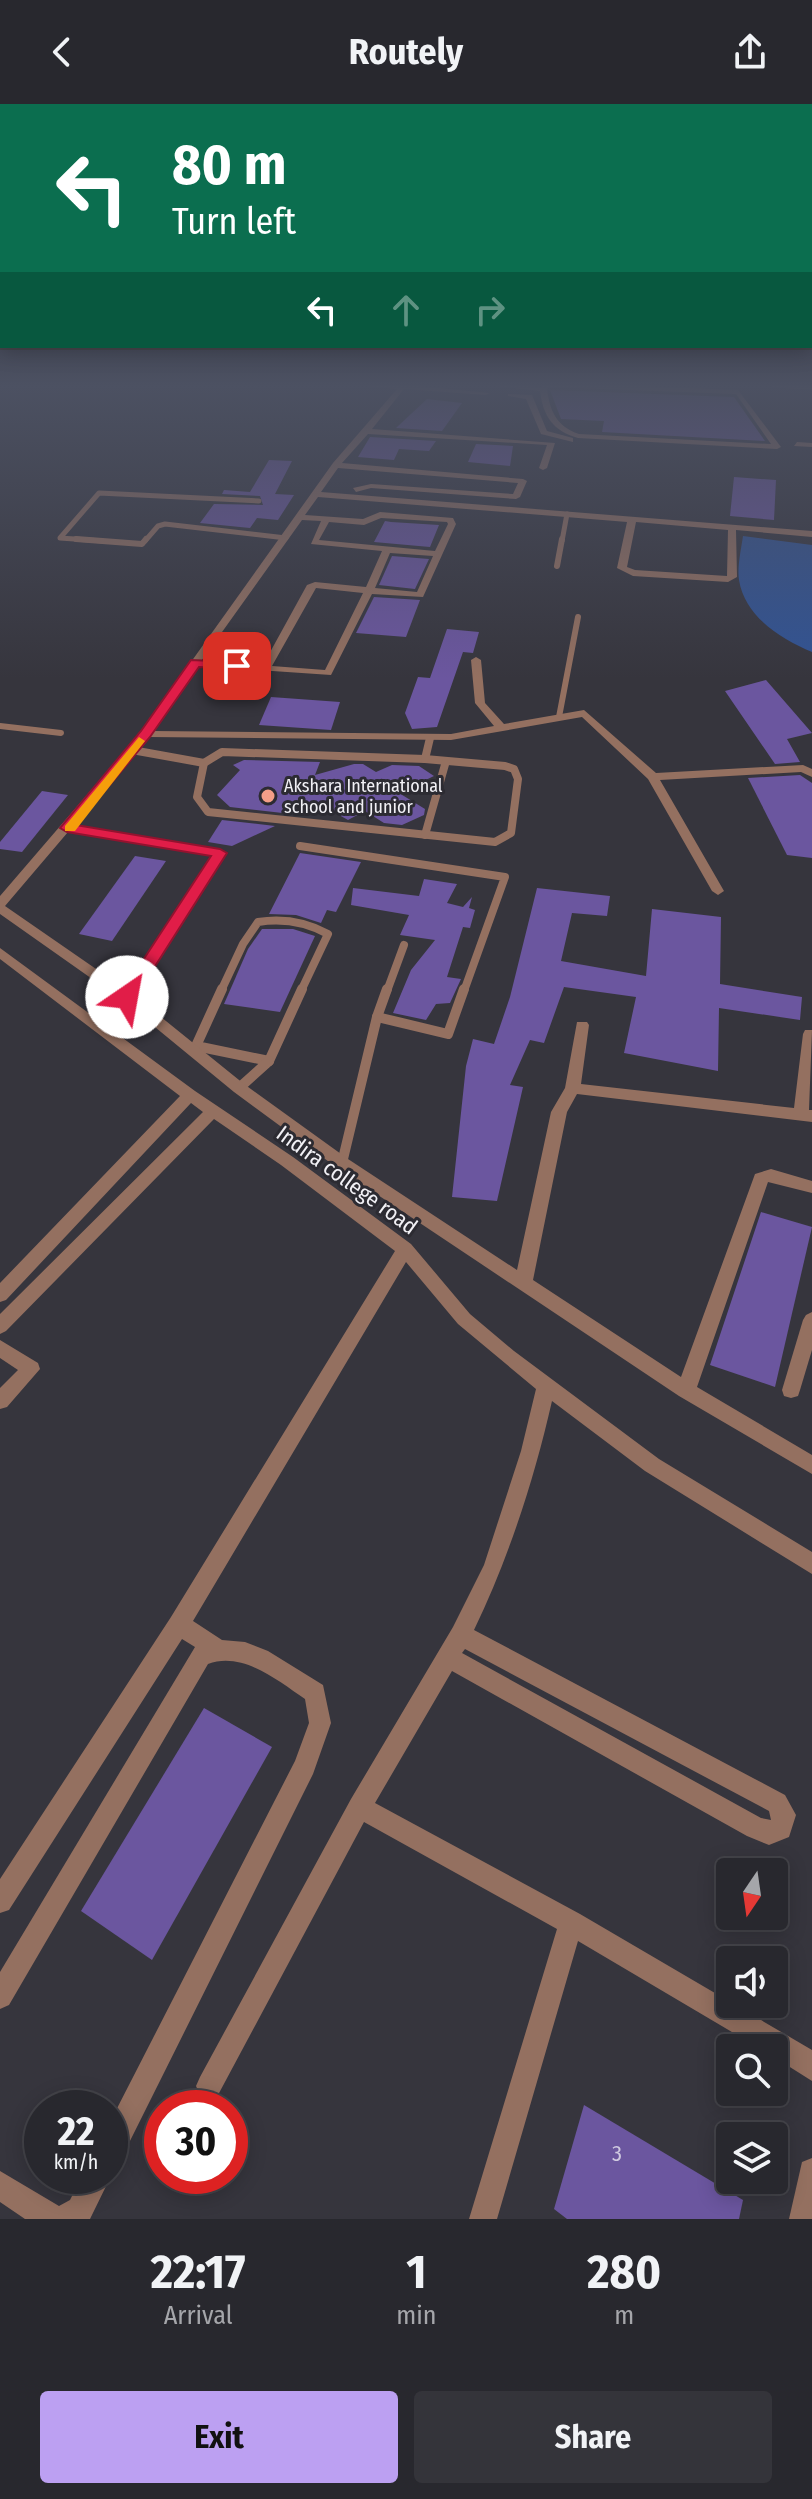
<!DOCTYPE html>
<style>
:root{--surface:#28282e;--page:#34343a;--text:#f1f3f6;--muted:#a5a6aa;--line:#44444a;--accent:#bca0f2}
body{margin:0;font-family:"Fira Sans Condensed",sans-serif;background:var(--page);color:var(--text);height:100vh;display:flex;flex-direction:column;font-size:30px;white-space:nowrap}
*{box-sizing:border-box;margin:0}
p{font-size:26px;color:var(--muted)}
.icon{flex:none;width:44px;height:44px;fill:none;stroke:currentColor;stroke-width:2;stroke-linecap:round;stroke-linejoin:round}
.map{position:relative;height:2115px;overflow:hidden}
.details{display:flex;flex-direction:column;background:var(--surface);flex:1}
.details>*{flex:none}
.hud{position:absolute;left:0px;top:0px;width:812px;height:244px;box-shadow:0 4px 20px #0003,0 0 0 2px var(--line);background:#0b6e4f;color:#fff;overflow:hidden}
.needle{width:52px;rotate:193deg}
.buttons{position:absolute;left:716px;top:1754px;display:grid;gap:16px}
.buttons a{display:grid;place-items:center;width:72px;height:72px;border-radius:8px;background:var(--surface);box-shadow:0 4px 20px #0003,0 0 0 2px var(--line);font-size:40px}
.speed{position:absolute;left:24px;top:1986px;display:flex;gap:16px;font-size:40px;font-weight:700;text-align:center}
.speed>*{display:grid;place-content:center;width:104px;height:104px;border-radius:50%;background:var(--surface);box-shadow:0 4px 20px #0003,0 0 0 2px var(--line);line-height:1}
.speed small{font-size:20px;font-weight:400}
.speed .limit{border:12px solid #d22;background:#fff;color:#111}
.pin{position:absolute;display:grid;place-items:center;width:68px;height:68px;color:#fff;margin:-34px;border-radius:16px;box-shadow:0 4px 12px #0006}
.me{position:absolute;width:88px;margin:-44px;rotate:33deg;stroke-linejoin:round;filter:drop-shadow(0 0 6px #0008)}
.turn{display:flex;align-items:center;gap:28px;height:168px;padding:0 40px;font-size:36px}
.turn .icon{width:104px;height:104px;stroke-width:2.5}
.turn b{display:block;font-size:56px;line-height:68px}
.lanes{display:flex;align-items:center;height:76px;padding:0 40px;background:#0003;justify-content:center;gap:40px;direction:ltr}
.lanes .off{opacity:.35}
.eta{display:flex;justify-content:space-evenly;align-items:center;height:136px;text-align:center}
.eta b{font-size:48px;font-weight:700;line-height:56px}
.action{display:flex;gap:16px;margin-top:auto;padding:16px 40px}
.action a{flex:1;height:92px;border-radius:8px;background:var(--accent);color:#111;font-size:32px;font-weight:700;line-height:92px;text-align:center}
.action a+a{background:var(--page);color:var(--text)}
header{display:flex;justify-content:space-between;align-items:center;height:104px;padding:0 40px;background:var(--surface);font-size:36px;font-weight:700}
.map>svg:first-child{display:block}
</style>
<header><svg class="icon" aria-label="back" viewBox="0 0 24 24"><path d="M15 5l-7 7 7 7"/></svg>Routely<svg class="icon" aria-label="share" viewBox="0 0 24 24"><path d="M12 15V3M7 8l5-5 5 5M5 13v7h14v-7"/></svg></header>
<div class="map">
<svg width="812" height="2115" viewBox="0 0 812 2115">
<rect width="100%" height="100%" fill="#36353d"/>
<path fill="#315394" d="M743 432 812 441V548C781 535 745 513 739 476 737 463 741 446 743 432Z"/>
<g fill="#6b569f">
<polygon points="550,286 734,293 765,337 602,328 604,317 561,315"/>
<polygon points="427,295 462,299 442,327 396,324"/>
<polygon points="370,333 436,337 429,347 399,345 394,356 358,353"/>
<polygon points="476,340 513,342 510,362 468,358"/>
<polygon points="269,356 292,357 275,390 294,391 278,416 257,414 250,424 200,419 214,400 263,401 260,392 222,390 224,386 250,388"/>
<polygon points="734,373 776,376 774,416 730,412"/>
<polygon points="385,417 391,418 439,421 430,443 374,438"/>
<polygon points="392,452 429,455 415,485 379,481"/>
<polygon points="374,493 420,496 406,533 356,529"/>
<polygon points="447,525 479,528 473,549 463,548 437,623 412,625 405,609 418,573 430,574"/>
<polygon points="766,576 812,629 787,635 800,658 775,660 725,587"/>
<polygon points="271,593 340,598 331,626 259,621"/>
<polygon points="244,656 320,658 315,671 354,660 363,660 376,668 392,661 419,662 434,672 399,689 425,705 424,711 402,721 384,719 365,707 348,716 332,707 325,711 312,705 300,711 230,703 217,691 240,666 233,661"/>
<polygon points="800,671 812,679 812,754 787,751 748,674"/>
<polygon points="42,687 68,691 22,748 0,745 0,738"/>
<polygon points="222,716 275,722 232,742 208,738"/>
<polygon points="300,749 361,758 336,808 327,806 321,819 296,811 269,810"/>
<polygon points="135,752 166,757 112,837 79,830"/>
<polygon points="424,775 457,780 447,799 463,803 472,793 469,804 475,806 470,824 463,823 447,873 461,875 450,899 436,900 426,916 393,909 411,866 435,836 400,831 409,811 351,801 353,784 419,792"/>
<polygon points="537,784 610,792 607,812 572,809 561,857 646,872 652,805 721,813 720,880 802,893 800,916 719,904 718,967 624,949 636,893 564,883 544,939 530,936 510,981 523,983 497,1097 452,1093 466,962 473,935 494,940 510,893"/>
<polygon points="262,825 293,825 315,832 280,908 224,900 248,845"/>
<polygon points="761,1108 812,1123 775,1283 710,1261"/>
<polygon points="204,1604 272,1643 152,1856 81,1807"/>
<polygon points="584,2001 743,2096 739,2115 567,2115 554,2105"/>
</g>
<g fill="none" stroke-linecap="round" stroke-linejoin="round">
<g stroke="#947060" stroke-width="5">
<polyline points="773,281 812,283"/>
<polyline points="103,437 60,434 99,389 259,397"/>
<polyline points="145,437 158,422 165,420 286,434"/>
<polyline points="562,437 567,410"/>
</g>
<g stroke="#947060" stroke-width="6">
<polyline points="76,435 142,440 146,435"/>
<polyline points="557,462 562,435"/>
<polyline points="559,613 578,513"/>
<polyline points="0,622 61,629"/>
</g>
<g stroke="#947060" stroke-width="8">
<polyline points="132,646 204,659"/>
<polygon points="222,648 425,655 505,662 514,665 518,675 511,729 495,738 208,708 197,693 204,659"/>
<polyline points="425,655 430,634"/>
<polyline points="425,731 446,657"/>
<polyline points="300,742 505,773 464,887"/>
<path d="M221 887 243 840 258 818C283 814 306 818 328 830L301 887"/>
<polyline points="387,887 404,841"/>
</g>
<g stroke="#947060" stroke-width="10">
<polyline points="222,885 196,942 269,957"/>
<polyline points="377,913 448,930 464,885"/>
<polyline points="269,957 302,885"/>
<polyline points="239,984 269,957"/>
<polyline points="342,1059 377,913 387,885"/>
</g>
<g fill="#947060" fill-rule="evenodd">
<path d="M337 279H408L407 281 490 289 486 291 404 285 372 325 555 339 547 364 543 366 539 364 547 341 368 330 342 359 523 375 527 377 520 393 516 395 371 384 356 388 353 384 371 380 513 390 518 379 338 364 321 388 812 427V433L736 426 737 473 728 478 633 472 617 464 627 418 318 393 305 411 363 415 380 408 453 414 456 420 423 493 372 490 331 571 198 562 153 627 451 630 494 622 475 599 471 556 476 553 481 556 485 599 504 620 584 606 656 669 803 661 812 665V673L801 668 660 676 724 787 718 791 712 787 648 675 582 613 451 636 148 633 73 721 220 745 226 749 135 892 244 980 348 1055 517 1166 551 1008 565 984 577 918H587L589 921 581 980 794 1004 803 930 805 926H812L809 1006H812V1018L577 990 567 1008 533 1176 681 1273 755 1070 771 1065 812 1077V1089L768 1078 697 1283 812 1351V1370L679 1292 336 1063 234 988 122 896 0 810V792L141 628 333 359 397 285ZM381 414 447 418 448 420 435 447 319 436 329 418 364 421ZM302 416 321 417 311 440 382 447 366 483 315 478 307 481 263 561 202 556ZM636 418 728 426 727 472 635 466 627 463ZM390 449 433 452 417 488 375 484ZM316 484 363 489 325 566 272 562ZM68 728 212 751 125 885 5 802Z"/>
<path d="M471 279 541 283 545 280 554 279 738 286 781 343 777 345 578 334C553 327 543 312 540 287ZM549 283 736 290 771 340 579 330C556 322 550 307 547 285Z"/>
<polygon points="508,290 532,291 547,327 573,334 573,338 541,330 526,295 508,292"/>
<polygon points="797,338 812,339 812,343 794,342"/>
<path d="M0 844 195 987 293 1053 411 1140 470 1210 514 1247 659 1355 812 1448V1470L645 1367 552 1297C534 1376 509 1453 474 1526L785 1691 796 1711 789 1733 769 1741 747 1732 452 1567 375 1699 580 1810 812 1946V1977L774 1953V1944H759L578 1837 497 2115H469L557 1825 364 1718 218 1991 209 1995 200 1991 196 1982 200 1973 351 1695 453 1523 484 1461 521 1347 536 1285 458 1220 406 1158 193 1517 222 1536 245 1538 268 1547 323 1581 331 1619 313 1670 120 2057 110 2061V2018L295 1657 309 1619 305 1595C278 1577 243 1547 208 1560L9 1901 0 1905V1868L195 1543 182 1535 9 1806 0 1809V1775L171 1513 395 1147 281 1061 214 1015 6 1227 0 1230V1210L203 1008 191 999 6 1196 0 1198V1179L180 992 0 855ZM465 1545 769 1707 771 1716 761 1714 462 1549Z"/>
<polygon points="812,1208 812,1246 800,1286 798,1292 791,1294 784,1292 782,1286 803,1216 806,1211"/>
<polygon points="0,1236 38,1259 40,1265 7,1303 0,1305 0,1284 18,1266 0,1254"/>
<polygon points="812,2054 812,2115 789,2115 802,2058"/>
<polygon points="0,2067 59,2102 70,2096 82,2072 110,2072 110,2070 111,2072 90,2115 25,2115 0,2098"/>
</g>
</g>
<linearGradient id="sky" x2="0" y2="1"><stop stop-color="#1e1d22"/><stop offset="0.49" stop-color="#4c5162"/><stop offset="1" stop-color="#4c5162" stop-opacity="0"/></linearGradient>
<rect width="812" height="575" fill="url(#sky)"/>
<polygon fill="#e11d48" stroke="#92132f" stroke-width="2" points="191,556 237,558 243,562 237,565 199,563 150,633 76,721 220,745 227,749 133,897 127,898 119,893 211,752 67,728 60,724 141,627"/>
<polygon fill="#f59e0b" points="139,633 145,637 75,727 65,727 65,722"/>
<circle fill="#f49e88" stroke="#2c2b32" stroke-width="3" cx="268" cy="692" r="8"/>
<g text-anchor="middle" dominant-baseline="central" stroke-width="6" stroke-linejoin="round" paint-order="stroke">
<g font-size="18" fill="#f2f1f6" stroke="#2c2b32" text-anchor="start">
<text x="284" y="682">Akshara International<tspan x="284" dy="21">school and junior</tspan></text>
</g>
<g font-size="22" fill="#f2f1f6" stroke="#2c2b32">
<text transform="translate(347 1076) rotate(36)">Indira college road</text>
</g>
<g font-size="22" fill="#d0cae0">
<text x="617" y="2049">3</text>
</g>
</g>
</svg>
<div class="buttons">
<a><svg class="needle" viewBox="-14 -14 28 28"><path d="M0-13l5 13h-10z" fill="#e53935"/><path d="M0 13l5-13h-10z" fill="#a5a6aa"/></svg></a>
<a><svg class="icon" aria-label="sound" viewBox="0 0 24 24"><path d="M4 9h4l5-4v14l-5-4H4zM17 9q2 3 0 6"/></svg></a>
<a><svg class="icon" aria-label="search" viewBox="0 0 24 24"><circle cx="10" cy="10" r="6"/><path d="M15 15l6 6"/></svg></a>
<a><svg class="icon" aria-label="layers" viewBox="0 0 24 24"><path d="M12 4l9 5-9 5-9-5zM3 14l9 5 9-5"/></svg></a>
</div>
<div class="speed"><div>22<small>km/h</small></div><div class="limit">30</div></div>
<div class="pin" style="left:237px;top:562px;background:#d93025"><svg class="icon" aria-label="arrive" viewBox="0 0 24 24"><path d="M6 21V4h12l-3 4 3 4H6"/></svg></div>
<svg class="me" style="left:127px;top:893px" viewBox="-20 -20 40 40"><circle r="19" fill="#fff"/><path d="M0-13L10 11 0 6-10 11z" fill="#e11d48"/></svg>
<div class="hud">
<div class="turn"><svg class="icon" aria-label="left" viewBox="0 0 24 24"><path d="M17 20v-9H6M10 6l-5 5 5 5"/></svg><div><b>80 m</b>Turn left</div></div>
<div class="lanes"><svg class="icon" aria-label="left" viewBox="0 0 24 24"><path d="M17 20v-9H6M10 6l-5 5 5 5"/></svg><svg class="icon off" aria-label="ahead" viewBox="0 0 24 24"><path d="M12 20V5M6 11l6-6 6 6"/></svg><svg class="icon off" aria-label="right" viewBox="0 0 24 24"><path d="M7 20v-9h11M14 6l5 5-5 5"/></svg></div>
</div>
</div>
<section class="details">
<div class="eta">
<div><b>22:17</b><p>Arrival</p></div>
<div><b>1</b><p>min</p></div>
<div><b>280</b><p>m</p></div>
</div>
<div class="action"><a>Exit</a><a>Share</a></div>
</section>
